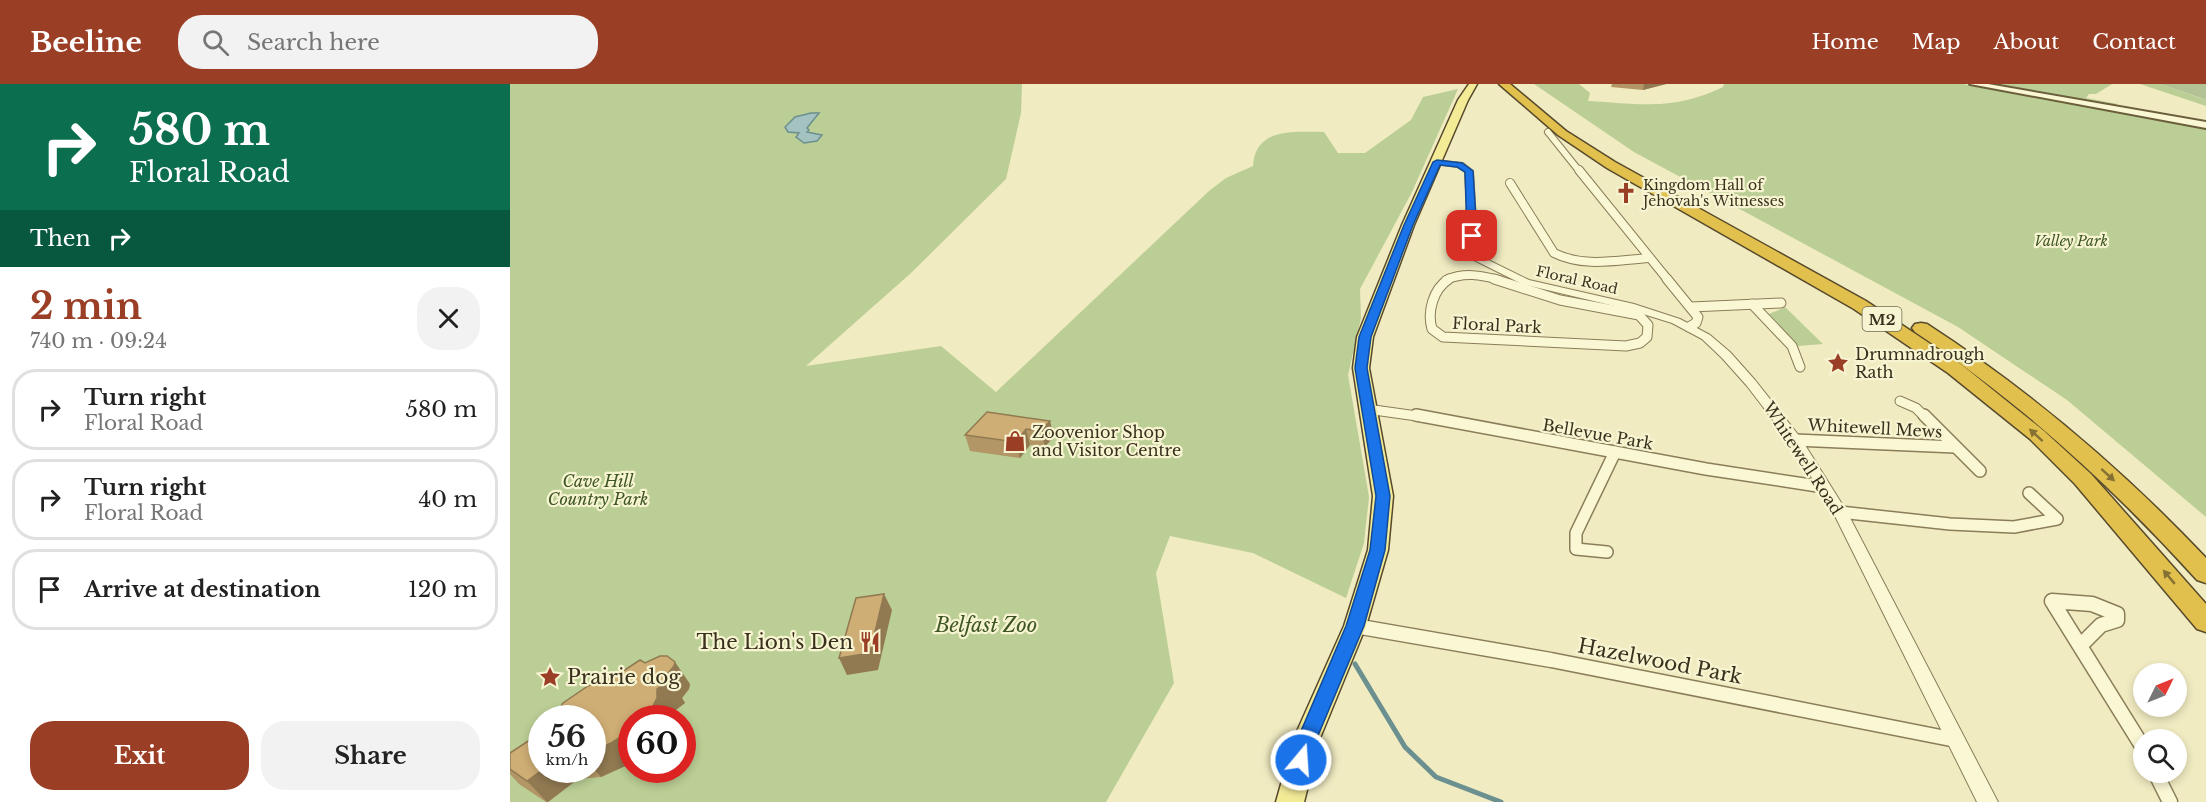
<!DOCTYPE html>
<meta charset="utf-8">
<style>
:root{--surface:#fff;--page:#f2f2f2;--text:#222;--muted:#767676;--line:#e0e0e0;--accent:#9b3e26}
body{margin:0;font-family:"Libre Baskerville",serif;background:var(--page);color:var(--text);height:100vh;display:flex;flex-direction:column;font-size:22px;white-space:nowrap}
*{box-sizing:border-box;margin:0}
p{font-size:20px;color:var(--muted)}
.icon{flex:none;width:33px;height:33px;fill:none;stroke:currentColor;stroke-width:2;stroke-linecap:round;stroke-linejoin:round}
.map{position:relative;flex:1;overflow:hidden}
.panel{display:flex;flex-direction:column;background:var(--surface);width:510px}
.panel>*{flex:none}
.banner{background:#0b6e4f;color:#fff;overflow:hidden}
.needle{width:39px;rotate:47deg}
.controls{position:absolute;left:1623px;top:579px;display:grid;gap:12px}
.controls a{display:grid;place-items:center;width:54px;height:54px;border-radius:50%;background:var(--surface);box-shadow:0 3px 9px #0003;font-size:30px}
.speed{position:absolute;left:18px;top:621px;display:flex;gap:12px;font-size:30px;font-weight:700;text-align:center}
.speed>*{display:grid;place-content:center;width:78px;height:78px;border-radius:50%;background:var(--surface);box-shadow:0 3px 9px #0003;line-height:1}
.speed small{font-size:15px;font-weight:400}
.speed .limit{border:9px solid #d22;background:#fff;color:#111}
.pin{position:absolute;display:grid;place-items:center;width:51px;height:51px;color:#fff;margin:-26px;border-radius:12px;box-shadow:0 3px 9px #0006}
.me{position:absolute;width:66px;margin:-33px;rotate:18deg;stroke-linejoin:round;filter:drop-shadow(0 0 4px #0008)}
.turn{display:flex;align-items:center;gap:21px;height:126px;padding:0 30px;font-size:27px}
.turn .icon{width:78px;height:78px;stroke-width:2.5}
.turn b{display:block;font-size:42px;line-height:51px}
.then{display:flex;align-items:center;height:57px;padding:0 30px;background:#0003;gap:12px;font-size:22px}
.round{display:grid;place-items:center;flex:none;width:63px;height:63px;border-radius:24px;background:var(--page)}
.overview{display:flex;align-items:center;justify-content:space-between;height:102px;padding:0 30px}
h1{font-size:36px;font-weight:700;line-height:45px;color:var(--accent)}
.action{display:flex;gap:12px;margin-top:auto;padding:12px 30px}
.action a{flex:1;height:69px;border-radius:24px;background:var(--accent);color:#fff;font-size:24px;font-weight:700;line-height:69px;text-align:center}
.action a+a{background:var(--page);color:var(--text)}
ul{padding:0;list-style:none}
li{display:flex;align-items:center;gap:18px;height:81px;margin:0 12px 9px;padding:0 18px;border:3px solid var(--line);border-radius:24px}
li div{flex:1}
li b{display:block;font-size:22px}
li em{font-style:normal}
header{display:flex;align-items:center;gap:36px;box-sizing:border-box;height:84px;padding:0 30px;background:var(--accent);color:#fff}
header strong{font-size:28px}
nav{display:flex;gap:33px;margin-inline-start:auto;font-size:21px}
.search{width:420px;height:54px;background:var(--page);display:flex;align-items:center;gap:15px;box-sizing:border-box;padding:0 21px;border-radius:24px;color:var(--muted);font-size:22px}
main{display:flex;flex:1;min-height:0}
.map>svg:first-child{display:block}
</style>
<header>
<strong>Beeline</strong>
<div class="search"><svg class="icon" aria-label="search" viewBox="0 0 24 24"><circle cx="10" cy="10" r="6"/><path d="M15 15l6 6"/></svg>Search here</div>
<nav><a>Home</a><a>Map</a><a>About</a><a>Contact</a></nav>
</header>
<main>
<section class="panel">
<div class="banner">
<div class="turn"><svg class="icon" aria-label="right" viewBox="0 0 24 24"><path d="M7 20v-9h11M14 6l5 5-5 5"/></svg><div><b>580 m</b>Floral Road</div></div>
<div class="then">Then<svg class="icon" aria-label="right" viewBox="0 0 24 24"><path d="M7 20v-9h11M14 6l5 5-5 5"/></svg></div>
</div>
<div class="overview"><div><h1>2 min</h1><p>740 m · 09:24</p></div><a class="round"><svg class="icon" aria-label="close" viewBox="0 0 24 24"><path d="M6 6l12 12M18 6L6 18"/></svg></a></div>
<ul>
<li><svg class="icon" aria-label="right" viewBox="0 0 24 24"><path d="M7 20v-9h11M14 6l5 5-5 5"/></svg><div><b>Turn right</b><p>Floral Road</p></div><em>580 m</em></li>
<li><svg class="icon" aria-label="right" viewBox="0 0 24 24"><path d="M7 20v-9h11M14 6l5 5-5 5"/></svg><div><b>Turn right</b><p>Floral Road</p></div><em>40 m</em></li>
<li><svg class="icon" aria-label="arrive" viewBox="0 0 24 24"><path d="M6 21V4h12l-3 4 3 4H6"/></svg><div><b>Arrive at destination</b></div><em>120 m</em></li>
</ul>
<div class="action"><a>Exit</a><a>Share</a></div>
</section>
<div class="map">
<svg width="1696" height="718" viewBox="0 0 1696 718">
<rect width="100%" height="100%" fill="#f0ebc1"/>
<g fill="#bbce95" fill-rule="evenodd">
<path d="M0 0H512L511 29 496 95 401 189 296 282 431 262 486 308 699 107 716 94 743 82C745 43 784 48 814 48L828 69H855L901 36 913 13 948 5 902 108 850 205 851 234 838 291 859 413 854 459 836 514 743 469 660 452 646 489 664 599 596 718H0ZM32 634H82V686H32ZM122 634H172V686H122Z"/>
<path d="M1024 0H1069L1080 9 1078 17C1130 20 1163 27 1213 3L1214 0H1453L1696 44V433L1557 316 1448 243 1124 68Z"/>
<polygon points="1481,0 1602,0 1586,10 1579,10 1576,14 1608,20 1603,22"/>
<polygon points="1630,0 1650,0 1696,16 1696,22"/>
<polygon points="1276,223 1276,224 1313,260 1288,262 1259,230"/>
</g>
<polygon fill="#b3c294" points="1650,0 1696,0 1696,16 1691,14"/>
<polygon fill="#a4c2bf" stroke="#6b908f" stroke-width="1.5" points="301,29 309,29 297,44 299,46 297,48 312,51 307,57 294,59 286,53 289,49 278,48 275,43 285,33"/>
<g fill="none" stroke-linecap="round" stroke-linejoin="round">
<polyline stroke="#6b908f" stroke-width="5" points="845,580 895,663 926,693 991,718"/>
<defs>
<polyline id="minor-far4" points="1038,48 1070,88"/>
<g id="minor-far3">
<polyline points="1069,86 1158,196"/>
<path d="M1000 99 1044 169C1074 184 1107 176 1139 174"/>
<path d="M936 196C954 188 971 191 989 196"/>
</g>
<g id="minor-far2">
<path d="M939 195C923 205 917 228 922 245L933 253 1116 262 1130 259 1137 253 1138 241 1129 231 1050 216 984 195"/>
<polyline points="1157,195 1188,233 1186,239 1179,243"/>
<polyline points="1242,220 1282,262 1290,283"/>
<polyline points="1181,223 1271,219"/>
<polyline points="1390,317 1406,324 1415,333"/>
<polyline points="857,325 914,333"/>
</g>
<g id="minor-far1">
<polyline points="906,331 1196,385 1314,403"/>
<polyline points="1414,331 1470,387"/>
<polyline points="1285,356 1445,363"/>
<polyline points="1330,428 1440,440 1504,443 1547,435 1519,409"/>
<polyline points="1097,468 1066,465 1066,449 1105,368"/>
</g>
<g id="minor">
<polyline points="845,542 1041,576 1446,656"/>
<polyline points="1572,560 1591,541 1607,536 1607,530 1582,520 1542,517 1634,665"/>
<polyline points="1645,688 1660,718"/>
</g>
<polygon id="tertiary" points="924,76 953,79 963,87 968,171 1019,196 1124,220 1170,235 1200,251 1220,268 1245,296 1290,353 1337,428 1488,718 1467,718 1323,428 1279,357 1237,302 1212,274 1192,255 1162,239 1117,225 1012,200 960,174 955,88 948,83 924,80"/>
<polygon id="secondary" points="1460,0 1478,0 1696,38 1696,44"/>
<polygon id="primary" points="959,0 967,0 958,16 904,141 863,253 859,284 883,412 878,466 856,542 810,654 794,718 766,718 784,654 834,542 858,466 863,412 843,284 847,253 892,141 948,16"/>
<g id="motorway">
<polygon points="989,0 1000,0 1056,47 1105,78 1356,217 1452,281 1534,347 1581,390 1696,520 1696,548 1687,545 1565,400 1520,355 1438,289 1344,225 1097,84 1048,51"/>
<path d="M1411 239 1417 240C1520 307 1612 385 1696 474V499L1687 496C1602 402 1511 319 1405 248L1402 244 1405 240Z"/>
</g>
</defs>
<use href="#minor-far4" stroke="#8a7d58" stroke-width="8"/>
<use href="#minor-far3" stroke="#8a7d58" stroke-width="10"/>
<use href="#minor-far2" stroke="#8a7d58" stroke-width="11"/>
<use href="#minor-far1" stroke="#8a7d58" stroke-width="14"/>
<use href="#minor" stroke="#8a7d58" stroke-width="17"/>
<use href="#tertiary" stroke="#8a7d58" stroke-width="2"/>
<use href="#secondary" stroke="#6b5e3b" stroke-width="4"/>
<use href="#primary" stroke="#57492c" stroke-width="3"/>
<use href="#motorway" stroke="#57492c" stroke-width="3"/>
<use href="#minor-far4" stroke="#faf7d5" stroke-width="6"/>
<use href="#minor-far3" stroke="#faf7d5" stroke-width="8"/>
<use href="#minor-far2" stroke="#faf7d5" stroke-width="9"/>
<use href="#minor-far1" stroke="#faf7d5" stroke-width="11"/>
<use href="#minor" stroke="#faf7d5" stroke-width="14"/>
<use href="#tertiary" fill="#faf7d5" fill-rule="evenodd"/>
<use href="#secondary" fill="#faf7d5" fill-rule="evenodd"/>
<use href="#primary" fill="#f4eb97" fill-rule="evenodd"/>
<use href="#motorway" fill="#e2c04e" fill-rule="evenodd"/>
</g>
<g fill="#b29665">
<polygon points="1102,0 1156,0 1133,6 1101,3"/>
<polygon points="477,328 544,352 535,363 520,361 510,374 460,367 455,351"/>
<polygon points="135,579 180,600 179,605 172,614 175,619 163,628 163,634 122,634 122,679 91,693 68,695 38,718 36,718 9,700 0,690 0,669 32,686 82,686 82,634 104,593"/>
</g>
<g fill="#917a52">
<polygon points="1134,0 1156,0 1133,6"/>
<polygon points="540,337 544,352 535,363 531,347"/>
<polygon points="516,345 520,361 510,374 506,358"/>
<polygon points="374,510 382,526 368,586 337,591 329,574"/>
<polygon points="165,578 180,600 179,605 172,614 175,619 163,628 163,634 135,634 147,605"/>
<polygon points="122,646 122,679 91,693 82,683 82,667"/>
<polygon points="32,686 60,686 68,695 38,718 37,718 17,697"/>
</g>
<g fill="#cfae75" stroke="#917a52" stroke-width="1.5">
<polygon points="477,328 540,337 531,347 516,345 506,358 455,351"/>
<polygon points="374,510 360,569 329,574 346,514"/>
<polygon points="150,572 157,572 165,578 164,582 155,593 159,596 147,605 147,614 137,633 135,634 122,634 122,646 101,659 82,667 82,634 43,634 53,619 78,602 104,593 130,576 135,579"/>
<polygon points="32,648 32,686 17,697 0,685 0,669"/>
</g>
<defs><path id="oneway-solid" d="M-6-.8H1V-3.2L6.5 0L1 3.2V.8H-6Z" transform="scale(1.5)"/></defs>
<g fill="#857133">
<use href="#oneway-solid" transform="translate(1526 351) rotate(-138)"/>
<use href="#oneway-solid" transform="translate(1598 391) rotate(42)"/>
<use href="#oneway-solid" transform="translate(1659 493) rotate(-130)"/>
</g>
<polygon fill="#1a73e8" stroke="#114b97" stroke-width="1.5" points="927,76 952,79 963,87 967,152 962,155 957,152 955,88 947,83 930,81 903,141 861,253 857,284 880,412 875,466 854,542 807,654 798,682 791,685 784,682 781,676 788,654 836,542 860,466 866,412 845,284 849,253 894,141 923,78"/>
<defs>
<symbol id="church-bare" viewBox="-9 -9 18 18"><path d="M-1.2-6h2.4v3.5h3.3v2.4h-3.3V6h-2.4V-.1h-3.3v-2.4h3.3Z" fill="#9b3e26" stroke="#f7f4d1" stroke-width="2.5" paint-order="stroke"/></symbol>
<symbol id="sight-bare" viewBox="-9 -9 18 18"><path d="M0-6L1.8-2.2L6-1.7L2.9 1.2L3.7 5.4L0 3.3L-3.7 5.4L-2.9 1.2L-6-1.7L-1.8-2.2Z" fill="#9b3e26" stroke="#f7f4d1" stroke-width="2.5" paint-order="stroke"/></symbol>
<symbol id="shop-bare" viewBox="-9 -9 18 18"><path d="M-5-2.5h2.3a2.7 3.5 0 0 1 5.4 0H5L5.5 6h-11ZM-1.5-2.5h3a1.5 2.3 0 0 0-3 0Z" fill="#9b3e26" stroke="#f7f4d1" stroke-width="2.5" paint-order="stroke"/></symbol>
<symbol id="restaurant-bare" viewBox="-9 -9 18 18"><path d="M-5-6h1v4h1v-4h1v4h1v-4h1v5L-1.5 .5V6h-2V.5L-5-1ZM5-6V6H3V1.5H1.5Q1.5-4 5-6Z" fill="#9b3e26" stroke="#f7f4d1" stroke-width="2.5" paint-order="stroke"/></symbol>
</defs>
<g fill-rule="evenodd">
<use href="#church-bare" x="1101" y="94" width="30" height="30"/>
<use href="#sight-bare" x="1313" y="264" width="30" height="30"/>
<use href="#shop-bare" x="490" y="342" width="30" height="30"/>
<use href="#restaurant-bare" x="345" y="543" width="30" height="30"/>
<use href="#sight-bare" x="25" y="578" width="30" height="30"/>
</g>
<g text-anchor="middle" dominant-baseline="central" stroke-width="4.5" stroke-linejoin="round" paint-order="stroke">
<g font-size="14" fill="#39301d" stroke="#f7f4d1" text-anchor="start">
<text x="1133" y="101">Kingdom Hall of<tspan x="1133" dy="16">Jehovah's Witnesses</tspan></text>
</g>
<g font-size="14" font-style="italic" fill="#3e5623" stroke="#f7f4d1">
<text x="1561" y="157">Valley Park</text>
</g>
<g font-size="14" fill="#39301d" stroke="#f7f4d1">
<text transform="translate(1067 196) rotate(13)">Floral Road</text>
</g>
<rect fill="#f7f4d1" stroke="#726b53" stroke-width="1.5" x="1352.5" y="223" width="39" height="24" rx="4.5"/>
<g font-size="15" font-weight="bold" fill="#39301d">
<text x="1372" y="235">M2</text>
</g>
<g font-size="16" fill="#39301d" stroke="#f7f4d1">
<text transform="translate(987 241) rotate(3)">Floral Park</text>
<text transform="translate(1365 344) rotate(3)">Whitewell Mews</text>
<text transform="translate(1088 350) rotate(10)">Bellevue Park</text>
<text transform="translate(1293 374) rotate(57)">Whitewell Road</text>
</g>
<g font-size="16" fill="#39301d" stroke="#f7f4d1" text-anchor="start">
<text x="1345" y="270">Drumnadrough<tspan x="1345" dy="18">Rath</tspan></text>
<text x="522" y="348">Zoovenior Shop<tspan x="522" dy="18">and Visitor Centre</tspan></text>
</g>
<g font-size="16" font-style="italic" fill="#3e5623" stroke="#f7f4d1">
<text x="88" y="397">Cave Hill<tspan x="88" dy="18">Country Park</tspan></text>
</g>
<g font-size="20" font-style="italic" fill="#3e5623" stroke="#f7f4d1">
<text x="476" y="541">Belfast Zoo</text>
</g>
<g font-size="20" fill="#39301d" stroke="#f7f4d1" text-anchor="end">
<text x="343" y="558">The Lion's Den</text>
<text x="57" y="593" text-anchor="start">Prairie dog</text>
</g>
<g font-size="20" fill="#39301d" stroke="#f7f4d1">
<text transform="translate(1150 577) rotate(11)">Hazelwood Park</text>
</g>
</g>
</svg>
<div class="controls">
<a><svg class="needle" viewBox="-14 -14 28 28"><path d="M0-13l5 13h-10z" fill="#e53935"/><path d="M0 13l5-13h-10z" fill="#767676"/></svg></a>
<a><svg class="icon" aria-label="search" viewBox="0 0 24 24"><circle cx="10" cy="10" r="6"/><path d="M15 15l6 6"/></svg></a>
</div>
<div class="speed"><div>56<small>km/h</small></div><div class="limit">60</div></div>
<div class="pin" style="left:962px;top:152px;background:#d93025"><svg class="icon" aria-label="arrive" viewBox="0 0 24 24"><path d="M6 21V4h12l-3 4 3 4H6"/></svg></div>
<svg class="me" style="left:791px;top:676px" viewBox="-20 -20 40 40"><circle r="17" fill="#1a73e8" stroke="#fff" stroke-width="3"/><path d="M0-11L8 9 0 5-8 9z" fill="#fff"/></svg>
</div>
</main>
